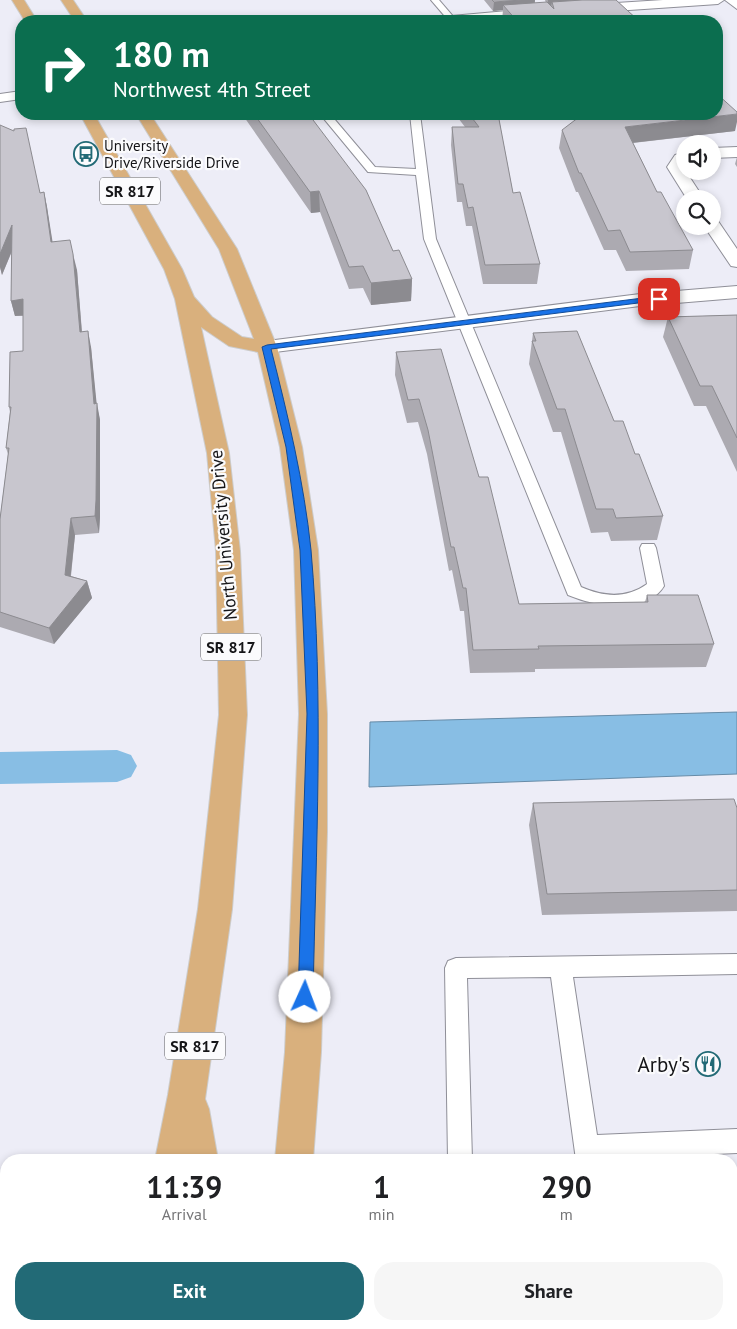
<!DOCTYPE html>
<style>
:root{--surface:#fff;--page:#f6f6f6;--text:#202124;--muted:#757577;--accent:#226a76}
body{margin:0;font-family:"PT Sans",sans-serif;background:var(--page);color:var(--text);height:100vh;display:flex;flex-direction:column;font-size:19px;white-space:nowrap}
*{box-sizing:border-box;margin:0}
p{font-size:16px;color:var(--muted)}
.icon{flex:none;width:28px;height:28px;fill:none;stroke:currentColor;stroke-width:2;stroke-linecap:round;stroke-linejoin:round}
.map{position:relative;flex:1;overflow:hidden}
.panel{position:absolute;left:0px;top:1154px;width:738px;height:176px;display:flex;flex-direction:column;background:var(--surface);border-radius:20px 20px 0 0;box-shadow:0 2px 8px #0003}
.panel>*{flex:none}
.hud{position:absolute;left:15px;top:15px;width:708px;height:105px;border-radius:20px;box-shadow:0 2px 8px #0003;background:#0b6e4f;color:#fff;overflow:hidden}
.buttons{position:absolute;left:676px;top:135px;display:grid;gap:10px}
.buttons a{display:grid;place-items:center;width:45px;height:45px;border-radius:50%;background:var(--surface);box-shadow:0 2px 8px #0003;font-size:25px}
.pin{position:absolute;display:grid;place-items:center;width:42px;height:42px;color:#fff;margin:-21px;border-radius:10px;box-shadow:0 2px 8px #0006}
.me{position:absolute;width:55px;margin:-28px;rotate:2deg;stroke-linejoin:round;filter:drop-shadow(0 0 4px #0008)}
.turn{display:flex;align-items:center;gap:18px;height:105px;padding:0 15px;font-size:22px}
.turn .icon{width:65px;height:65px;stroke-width:2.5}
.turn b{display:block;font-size:35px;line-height:42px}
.eta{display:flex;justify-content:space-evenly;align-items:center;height:85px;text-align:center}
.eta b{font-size:30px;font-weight:800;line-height:35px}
.button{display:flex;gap:10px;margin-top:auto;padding:10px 15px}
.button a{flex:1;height:58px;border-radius:20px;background:var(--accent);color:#fff;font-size:20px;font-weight:800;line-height:58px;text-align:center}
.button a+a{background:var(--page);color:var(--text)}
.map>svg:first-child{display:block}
</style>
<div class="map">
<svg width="737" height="1329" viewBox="0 0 737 1329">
<rect width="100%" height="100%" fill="#ededf7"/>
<polygon fill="#88bee4" stroke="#668ba7" points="737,712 737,774 369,787 370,722"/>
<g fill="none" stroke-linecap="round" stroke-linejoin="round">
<polygon fill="#88bee4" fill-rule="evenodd" points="117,750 131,755 137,766 131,777 117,782 0,784 0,752"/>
<defs>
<g id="service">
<polygon points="431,0 439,0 457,21 449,21"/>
<path d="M320 114H330L375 167 416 169 410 114H420L436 239 581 587C604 597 626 599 647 584L640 548 642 544H654L656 548 664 586C646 616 594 606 568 595L424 239 416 175 368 172Z"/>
<polygon points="737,954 737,974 573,977 597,1135 737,1129 737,1153 576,1160 551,977 467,978 472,1160 448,1160 445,968 448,961 456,958"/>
<polygon points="62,1324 109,1324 112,1329 59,1329"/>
</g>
<g id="minor">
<polygon points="725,0 737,0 737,9"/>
<polygon points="737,147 737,157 712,158 712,148"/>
<polygon points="685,152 683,167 704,199 687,199 667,167 675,155"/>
<polygon points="712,220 718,221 737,249 737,267 731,266 704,226 712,226"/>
<polygon points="737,286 737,298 640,306 267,353 260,351 257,347 260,343 267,341 640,294"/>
<rect x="731" y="1237" width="6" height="42"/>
</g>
<g id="tertiary">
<polygon points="663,0 724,0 718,4 585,13 579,9 585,5"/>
<polygon points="539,8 543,9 545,12 543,15 479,21 434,21 440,17"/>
<polygon points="21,91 21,99 0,102 0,94"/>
</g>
<g id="primary">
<polygon points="12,0 24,0 37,21 25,21"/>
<polygon points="61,0 73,0 87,21 75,21"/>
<polygon points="80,114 94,114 182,269 194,297 212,317 242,337 254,339 219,249 136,114 150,114 237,249 277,347 302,447 318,550 327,714 327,832 321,1052 313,1160 275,1160 285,1052 299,714 294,550 280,447 258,352 229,346 201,327 229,453 240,551 247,715 232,909 205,1099 209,1109 218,1160 155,1160 168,1095 198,909 219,715 216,551 207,453 175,299 164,269"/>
<polygon points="121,1324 163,1324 162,1329 120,1329"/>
<rect x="259" y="1324" width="42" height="5"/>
</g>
</defs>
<use href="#service" stroke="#8f8f98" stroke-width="2"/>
<use href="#minor" stroke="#8f8f98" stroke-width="2"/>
<use href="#tertiary" stroke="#8f8f98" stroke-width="2"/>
<use href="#primary" stroke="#ccc" stroke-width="2"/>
<use href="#service" fill="#fff" fill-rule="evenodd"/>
<use href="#minor" fill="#fff" fill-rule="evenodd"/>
<use href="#tertiary" fill="#fff" fill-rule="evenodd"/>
<use href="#primary" fill="#d9b07d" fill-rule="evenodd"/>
</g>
<g fill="#acaab1">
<polygon points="484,0 535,0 535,3 546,3 545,0 616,0 639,21 502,21 503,10 493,11"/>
<polygon points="242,114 311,114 312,119 393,251 412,279 411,301 371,305 363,288 349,289 320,212 311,213"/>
<polygon points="455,114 498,114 513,193 540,264 537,284 483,284 472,226 466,226 462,202 457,202 451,145 452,127 465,127"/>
<polygon points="0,125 40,193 44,192 47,207 52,242 77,270 82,332 91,347 96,403 100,420 100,517 99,533 75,535 71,576 87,581 92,598 54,644 0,627 0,519 8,454 6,448 10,412 9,407 23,351 23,316 15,316 11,301 12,251 2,275 0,267"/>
<polygon points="562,130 735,131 633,143 657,192 693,250 689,269 626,271 616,250 604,250 578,192 576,192 559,148"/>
<polygon points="737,157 737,167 735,164"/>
<polygon points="737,315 737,472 706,406 694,406 663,337 668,317"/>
<polygon points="533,333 614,421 635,454 663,516 657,540 611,541 608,532 591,533 561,432 553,432 529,364"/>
<polygon points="396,352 479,477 519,604 645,602 647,595 714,644 706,667 535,669 535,672 470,673 464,611 460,611 452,570 449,571 427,454 418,422 407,423 395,375"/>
<polygon points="533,803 737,808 737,911 542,915 529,825"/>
</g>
<g fill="#8c8b90">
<polygon points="522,0 535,0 534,8 503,5 503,10 493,11 494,2"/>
<polygon points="548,0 601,0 552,2 551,7 547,7"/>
<polygon points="737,114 737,122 735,131 622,144 625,127"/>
<polygon points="319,191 320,212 311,213 310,192"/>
<polygon points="44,192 47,207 55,257 51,242"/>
<polygon points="12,225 16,241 2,275 0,267 0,254"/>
<polygon points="73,254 77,270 83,348 80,332"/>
<polygon points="412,279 411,301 371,305 371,283"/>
<polygon points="23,299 27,315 15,316 11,301"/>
<polygon points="88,331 91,347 97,407 97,403 100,420 100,517 99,533 95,516 94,404"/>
<polygon points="71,518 75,535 69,591 65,575"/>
<polygon points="87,581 92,598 54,644 49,628"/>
</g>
<g fill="#c8c6ce" stroke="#8c8b90">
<polygon points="492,0 522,0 494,2"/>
<polygon points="582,0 616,0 639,21 517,21 503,5 547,2 554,9 552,2"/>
<polygon points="716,93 737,112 737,114 625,127 657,192 661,192 693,250 630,252 620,230 608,231 581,173 579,173 562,130 583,114 716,114"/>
<polygon points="254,114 311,114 312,115 310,116 366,190 393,251 399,250 412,279 371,283 363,266 349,267 319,191 310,192"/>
<polygon points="469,114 498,114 513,193 520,192 540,264 485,265 473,207 468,208 463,184 458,184 452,127 479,127"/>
<polygon points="0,125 14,131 14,129 26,128 40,193 44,192 51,242 70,240 73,254 80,332 88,331 94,404 97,403 96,500 95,516 71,518 65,575 87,581 49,628 0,612 0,519 9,448 6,448 11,407 9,407 10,352 23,351 23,299 11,301 12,225 0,254"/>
<polygon points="737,315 737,438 712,386 700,386 668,317"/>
<polygon points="577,331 614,421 623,421 635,454 639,454 663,516 616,518 613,509 596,509 565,409 557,409 532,341 536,341 533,333"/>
<polygon points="441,349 479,477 488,477 519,604 648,602 647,595 698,595 714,644 538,646 539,649 473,650 466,588 463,588 454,547 451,547 428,430 419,399 408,400 396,352"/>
<polygon points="734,799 737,808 737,890 547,894 533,803"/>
</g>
<path fill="#1a73e8" stroke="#114b97" d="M659 296 662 297V300L271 349C288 416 304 482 311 550 324 698 316 848 313 997L311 1002 305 1004 300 1002 298 997 307 714 300 550 286 447 262 347 267 345Z"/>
<defs>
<symbol id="bus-ring" viewBox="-11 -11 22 22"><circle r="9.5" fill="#fbfbfd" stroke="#226a76" stroke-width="1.5"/><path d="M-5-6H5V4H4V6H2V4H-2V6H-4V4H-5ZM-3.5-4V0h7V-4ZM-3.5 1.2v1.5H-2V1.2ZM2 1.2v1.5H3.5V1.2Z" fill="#226a76"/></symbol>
<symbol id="restaurant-ring" viewBox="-11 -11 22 22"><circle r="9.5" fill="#fbfbfd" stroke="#226a76" stroke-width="1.5"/><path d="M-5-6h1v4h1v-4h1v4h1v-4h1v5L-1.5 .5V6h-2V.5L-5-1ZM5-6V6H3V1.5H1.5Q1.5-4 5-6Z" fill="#226a76"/></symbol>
</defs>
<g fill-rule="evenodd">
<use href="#bus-ring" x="72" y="140" width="28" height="28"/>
<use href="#restaurant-ring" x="694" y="1050" width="28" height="28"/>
</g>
<g text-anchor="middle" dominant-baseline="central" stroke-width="4.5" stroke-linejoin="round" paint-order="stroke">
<g font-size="15" fill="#151518" stroke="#fbfbfd" text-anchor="start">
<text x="104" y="145">University<tspan x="104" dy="17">Drive/Riverside Drive</tspan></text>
</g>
<g fill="#fbfbfd" stroke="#5a5a5d" stroke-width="1">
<rect x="100" y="177.5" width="60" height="27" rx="4"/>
<rect x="201" y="633.5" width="60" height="27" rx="4"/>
<rect x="165" y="1032.5" width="60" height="27" rx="4"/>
</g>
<g font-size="16" font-weight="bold" fill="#151518">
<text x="130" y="191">SR 817</text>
<text x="231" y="647">SR 817</text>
<text x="195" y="1046">SR 817</text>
</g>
<g font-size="18" fill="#151518" stroke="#fbfbfd">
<text transform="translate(223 535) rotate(-95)">North University Drive</text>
</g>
<g font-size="21" fill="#151518" stroke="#fbfbfd" text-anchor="end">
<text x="690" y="1064">Arby's</text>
</g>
</g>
</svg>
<div class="buttons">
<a><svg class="icon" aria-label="sound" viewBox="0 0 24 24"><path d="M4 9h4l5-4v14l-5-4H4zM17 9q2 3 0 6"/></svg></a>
<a><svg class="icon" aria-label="search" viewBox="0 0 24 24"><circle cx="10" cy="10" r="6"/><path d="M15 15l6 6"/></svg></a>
</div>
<div class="pin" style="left:659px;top:299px;background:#d93025"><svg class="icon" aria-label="arrive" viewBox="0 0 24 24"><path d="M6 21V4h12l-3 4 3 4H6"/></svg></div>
<svg class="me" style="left:305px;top:997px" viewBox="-20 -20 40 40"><circle r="19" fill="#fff"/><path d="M0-13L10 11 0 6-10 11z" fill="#1a73e8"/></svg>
<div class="hud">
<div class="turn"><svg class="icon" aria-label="right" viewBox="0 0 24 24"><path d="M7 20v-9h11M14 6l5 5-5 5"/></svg><div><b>180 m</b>Northwest 4th Street</div></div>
</div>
<section class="panel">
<div class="eta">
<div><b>11:39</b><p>Arrival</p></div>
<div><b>1</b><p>min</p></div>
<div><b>290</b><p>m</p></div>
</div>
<div class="button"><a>Exit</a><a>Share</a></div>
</section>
</div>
